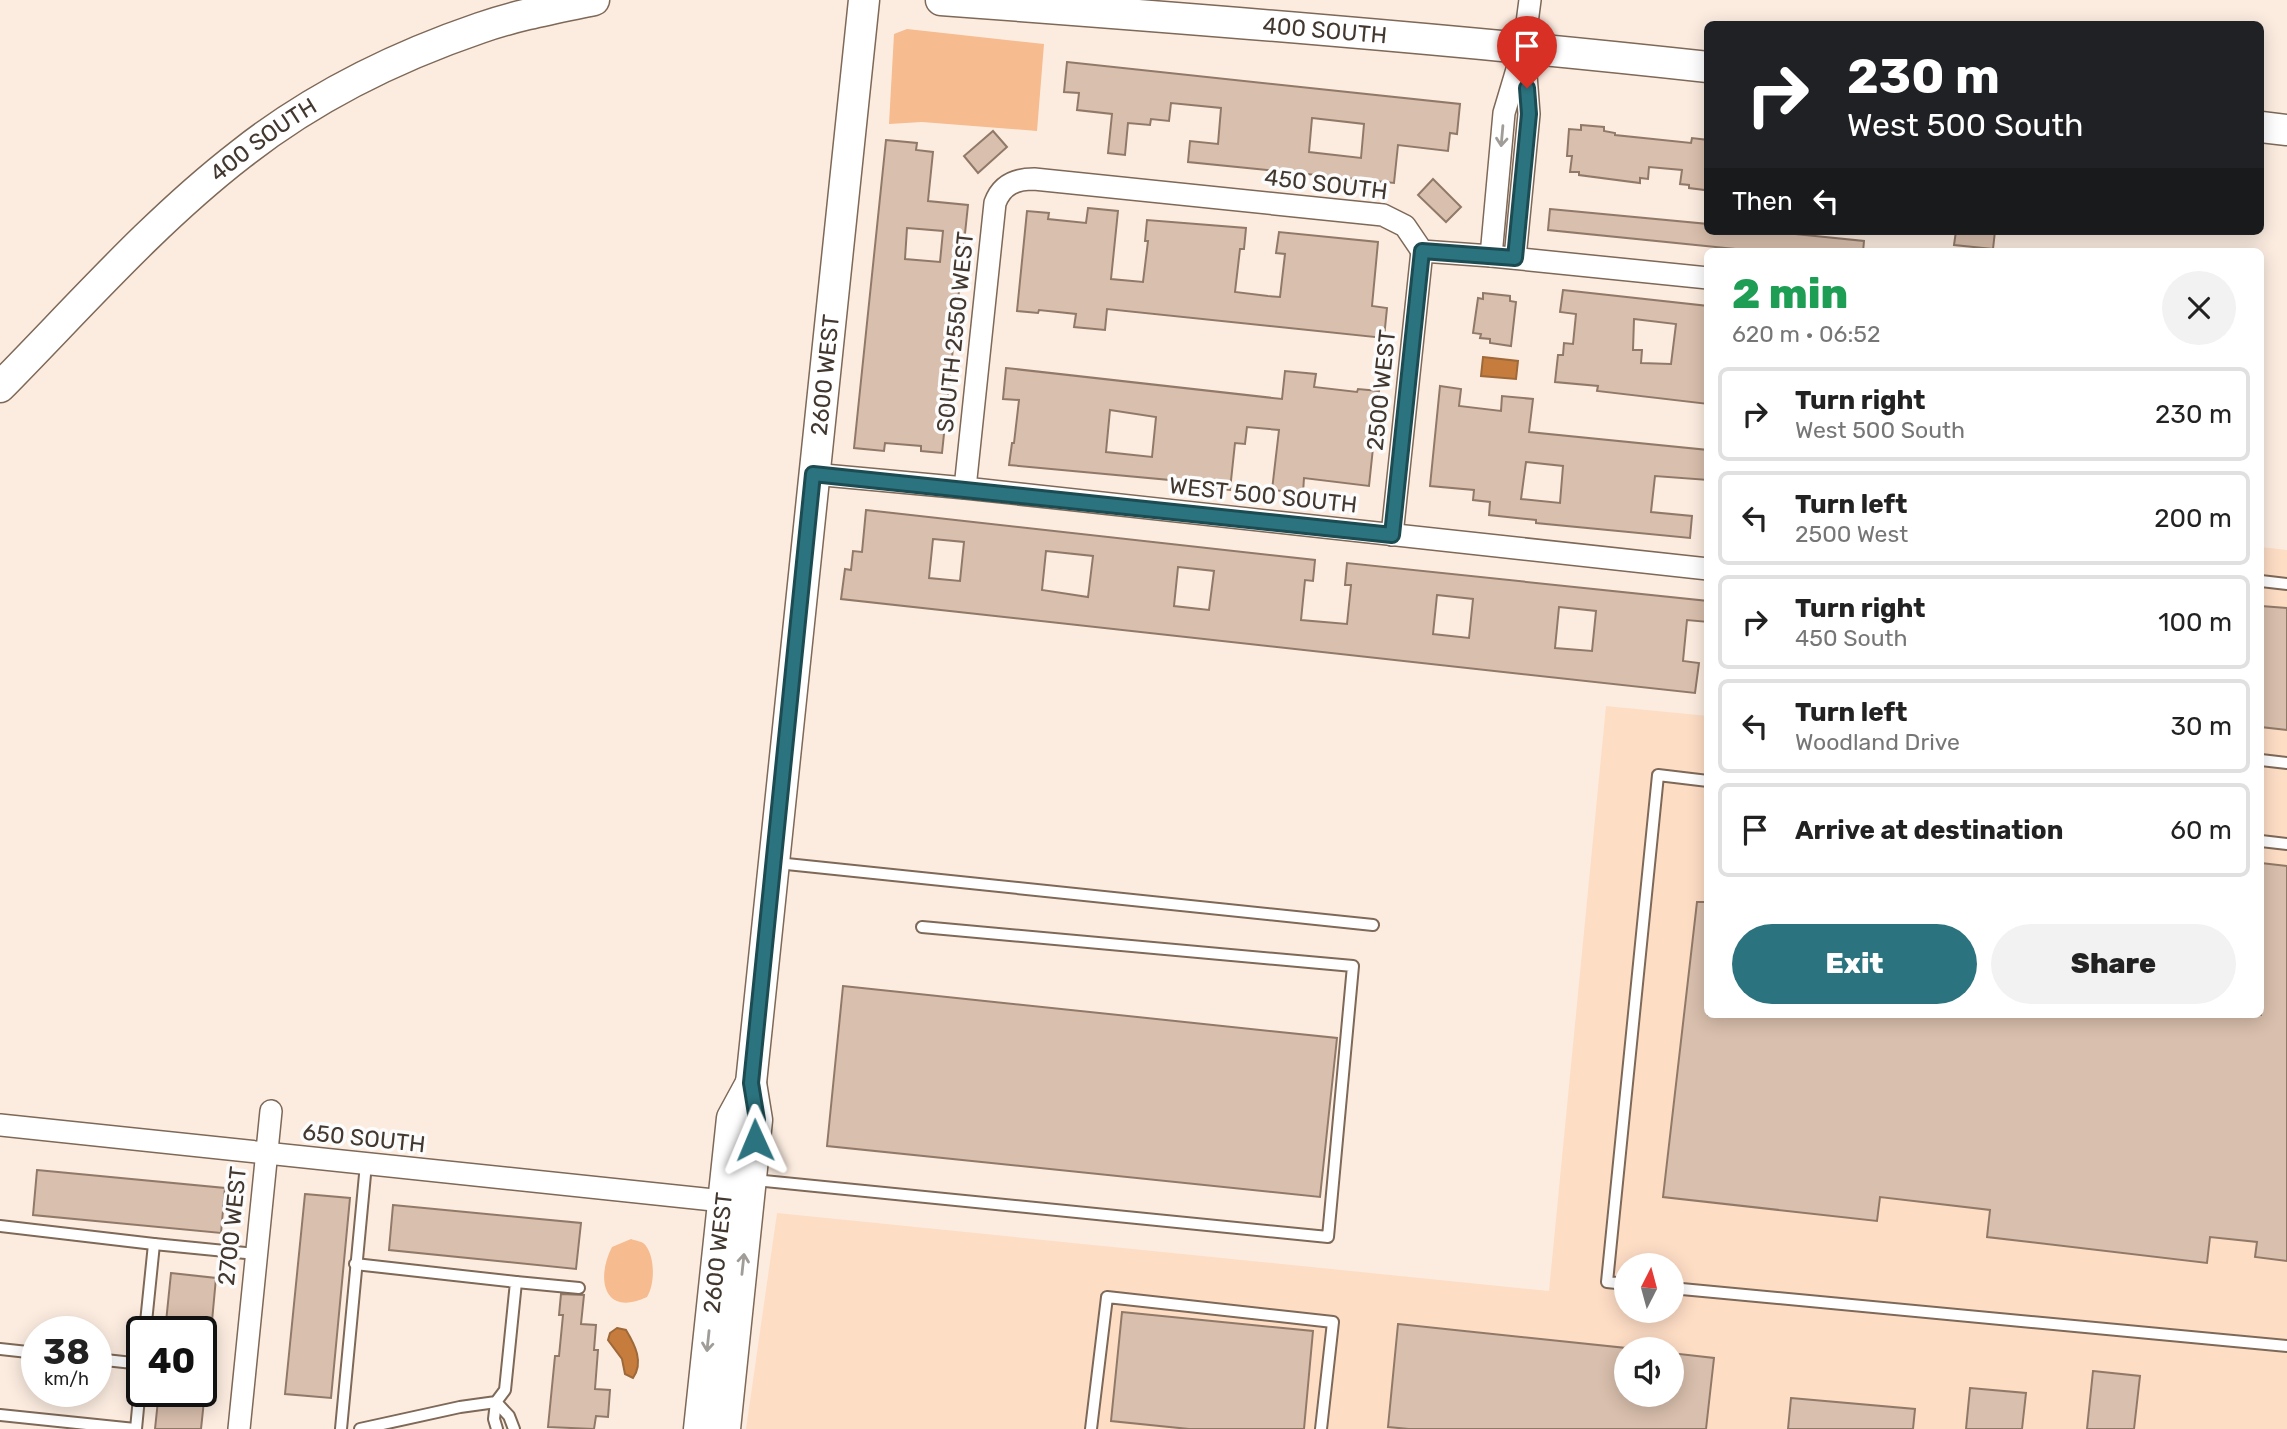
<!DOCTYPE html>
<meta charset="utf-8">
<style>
:root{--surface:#fff;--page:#f2f2f2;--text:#222;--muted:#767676;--line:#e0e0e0;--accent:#2b737e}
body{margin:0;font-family:Rubik,sans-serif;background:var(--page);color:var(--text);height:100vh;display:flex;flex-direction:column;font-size:26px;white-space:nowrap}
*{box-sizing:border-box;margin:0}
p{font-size:23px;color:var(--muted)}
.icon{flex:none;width:38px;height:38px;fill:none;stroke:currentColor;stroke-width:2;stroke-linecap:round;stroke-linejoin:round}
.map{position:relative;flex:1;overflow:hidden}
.side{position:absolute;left:1704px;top:248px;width:560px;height:770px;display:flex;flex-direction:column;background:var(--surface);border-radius:10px;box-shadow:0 4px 18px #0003}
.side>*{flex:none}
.top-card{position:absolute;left:1704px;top:21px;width:560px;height:214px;border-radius:10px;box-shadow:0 4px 18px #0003;background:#202124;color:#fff;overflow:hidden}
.needle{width:46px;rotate:6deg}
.buttons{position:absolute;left:1614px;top:1253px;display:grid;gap:14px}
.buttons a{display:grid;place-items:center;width:70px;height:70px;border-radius:50%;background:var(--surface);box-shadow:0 4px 18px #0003;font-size:35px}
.speed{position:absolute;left:21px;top:1316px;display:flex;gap:14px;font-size:35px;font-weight:700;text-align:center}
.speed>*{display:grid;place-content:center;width:91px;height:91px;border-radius:50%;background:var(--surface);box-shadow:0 4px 18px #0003;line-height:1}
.speed small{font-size:18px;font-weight:400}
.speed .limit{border:4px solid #111;border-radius:10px;background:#fff;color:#111}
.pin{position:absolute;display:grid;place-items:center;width:60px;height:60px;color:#fff;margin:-72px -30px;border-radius:50% 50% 50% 0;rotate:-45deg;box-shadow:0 0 7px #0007}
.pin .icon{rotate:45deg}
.me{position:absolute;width:77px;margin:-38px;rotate:359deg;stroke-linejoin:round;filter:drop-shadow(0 0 5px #0008)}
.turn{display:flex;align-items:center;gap:24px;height:147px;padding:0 28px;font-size:32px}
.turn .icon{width:91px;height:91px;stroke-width:2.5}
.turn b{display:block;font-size:49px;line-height:60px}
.then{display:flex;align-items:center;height:66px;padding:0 28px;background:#0003;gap:14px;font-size:26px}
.round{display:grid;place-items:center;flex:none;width:74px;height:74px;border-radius:37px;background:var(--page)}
.summary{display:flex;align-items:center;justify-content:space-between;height:119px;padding:0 28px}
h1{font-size:42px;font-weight:800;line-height:52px;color:#1e9e55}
.action{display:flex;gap:14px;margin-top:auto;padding:14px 28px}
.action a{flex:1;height:80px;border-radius:42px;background:var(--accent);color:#fff;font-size:28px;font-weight:800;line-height:80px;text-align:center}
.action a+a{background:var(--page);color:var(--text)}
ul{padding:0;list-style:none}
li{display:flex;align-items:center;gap:21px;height:94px;margin:0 14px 10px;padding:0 14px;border:4px solid var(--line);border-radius:10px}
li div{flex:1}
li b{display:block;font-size:26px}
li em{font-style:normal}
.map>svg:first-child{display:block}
</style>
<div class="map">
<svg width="2287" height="1429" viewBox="0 0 2287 1429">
<rect width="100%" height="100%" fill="#fcece0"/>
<path fill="#feddc5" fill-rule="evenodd" d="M2261 547 2287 550V1429H746L777 1213 1549 1291 1606 706 1708 716V1015H2261ZM1626 1265H1671V1311H1626ZM1626 1349H1671V1395H1626Z"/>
<g fill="#f6bb8e">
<polygon points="907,29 1044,44 1037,131 922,122 889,124 894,34"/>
<path d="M631 1239C636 1241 643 1241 646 1246 655 1258 655 1284 647 1297 605 1317 595 1280 612 1247Z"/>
</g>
<g fill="#c67c3d" stroke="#9e6839" stroke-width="2">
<polygon points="1483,357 1518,361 1516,379 1481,376"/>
<path d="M617 1328 626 1330C635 1345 644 1362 633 1378L625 1374 622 1359 608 1340 610 1333Z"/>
</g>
<g fill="#d9bfad" stroke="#917968" stroke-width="2" fill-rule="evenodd">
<path d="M1067 62 1460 104 1457 134 1450 133 1448 151 1398 145 1394 183 1188 162 1190 141 1218 144 1221 108 1171 103 1169 121 1151 119 1150 125 1128 123 1125 155 1108 153 1112 114 1077 110 1079 93 1064 92ZM1312 118 1364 124 1361 158 1309 152Z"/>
<polygon points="1581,125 1604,127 1604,131 1615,133 1615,135 1691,143 1692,138 1708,140 1708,187 1705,187 1705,190 1689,188 1689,185 1680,184 1682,170 1649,167 1648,179 1640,178 1640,183 1579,175 1579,172 1570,172 1572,156 1567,156 1569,129 1581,130"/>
<polygon points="993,131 1007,147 978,173 964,156"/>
<path d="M886 140 917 143 916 150 933 152 928 201 968 205 942 453 921 451V446L885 443 884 451 854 448ZM907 228 943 231 940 262 905 259Z"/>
<polygon points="1433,179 1461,207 1446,222 1418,195"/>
<polygon points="1088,208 1118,211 1111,279 1143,282 1148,241 1145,241 1147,220 1246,228 1244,249 1240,249 1235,292 1268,296 1280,297 1285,254 1276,253 1279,232 1378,242 1372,306 1387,308 1384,338 1107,309 1105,330 1074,327 1076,314 1039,310 1038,313 1017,311 1027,211 1049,213 1048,219 1086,223"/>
<polygon points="1550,209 1708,224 1708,231 1765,231 1864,241 1863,252 1765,252 1548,230"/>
<polygon points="1956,231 1995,231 1993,249 1954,245"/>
<path d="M1563 290 1708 306 1706 370H1708V404L1597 391 1598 386 1555 382 1558 355H1563L1564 343 1573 344 1576 314 1560 312ZM1634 319 1676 324 1671 364 1641 363 1642 350H1633Z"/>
<polygon points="1483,293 1510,296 1510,301 1516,302 1511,346 1490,343 1490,339 1480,338 1481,334 1473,333 1478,298 1483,299"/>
<path d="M1006 368 1282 399 1285 371 1316 374 1314 387 1357 392 1358 389 1379 391 1369 486 1304 478 1303 493 1272 490 1279 430 1247 427 1245 444 1235 443 1230 490 1191 486V482L1009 465 1012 443H1014L1019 400 1003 399ZM1110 410 1156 417 1152 457 1106 452Z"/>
<path d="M1440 386 1461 389 1459 406 1501 411 1502 396 1533 399 1529 432 1708 450V480L1655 476 1651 512 1692 516 1690 538 1536 523V520L1489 515 1490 502 1473 500 1474 490 1430 486ZM1526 462 1563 466 1560 503 1521 499Z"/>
<path d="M866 510 1315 560 1313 581 1305 580 1301 620 1347 624 1351 585H1345L1347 563 1708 601V622L1687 620 1683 661 1699 663 1695 693 841 599 845 569 851 570 853 551 862 552ZM933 539 964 542 960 581 929 578ZM1046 551 1093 556 1088 597 1042 590ZM1178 567 1214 571 1209 610 1174 606ZM1437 595 1473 599 1469 638 1433 634ZM1559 607 1596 611 1592 651 1555 648Z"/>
<polygon points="2261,606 2287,608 2287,730 2261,727"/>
<polygon points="2261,863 2287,866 2287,1261 2255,1257 2257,1242 2210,1237 2207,1263 1987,1237 1990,1210 1880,1197 1877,1221 1663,1197 1697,902 1708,902 1708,1015 2261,1015"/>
<polygon points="843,986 1337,1038 1320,1197 827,1146"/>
<polygon points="37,1170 225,1188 221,1233 33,1215"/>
<polygon points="305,1194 350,1198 331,1398 285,1394"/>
<polygon points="393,1205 581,1223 576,1269 389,1250"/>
<polygon points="171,1273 216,1278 211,1332 165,1332"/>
<polygon points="561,1294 584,1295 581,1324 596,1325 594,1350 598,1350 595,1389 610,1390 608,1417 596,1416 594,1429 548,1427 555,1356 559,1356 563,1315 559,1315"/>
<polygon points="1122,1312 1313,1331 1304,1429 1189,1429 1111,1421"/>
<polygon points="1398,1324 1626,1348 1626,1395 1671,1395 1671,1353 1714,1358 1706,1429 1409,1429 1388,1427"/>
<polygon points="2093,1371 2140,1376 2134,1429 2087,1429"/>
<polygon points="1970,1388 2026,1393 2022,1429 1966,1429"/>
<polygon points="159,1391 205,1391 201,1429 155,1429"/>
<polygon points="1791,1398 1915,1409 1913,1429 1788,1429"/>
</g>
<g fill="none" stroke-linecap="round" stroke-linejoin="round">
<defs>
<g id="lane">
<polyline points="2261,581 2287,584"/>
<polyline points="2261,760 2287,763"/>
<polyline points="2261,841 2287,844"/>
<polyline points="777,863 1373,925"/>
<polyline points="754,1180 1328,1237 1353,966 922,927"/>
<polyline points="0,1226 154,1244"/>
<polyline points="355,1264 516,1282 505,1390 496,1402 460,1407 360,1429"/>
<polyline points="516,1282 579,1288"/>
<polyline points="1626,1284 1607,1282 1658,775 1708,781"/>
<polyline points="1671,1288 2287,1346"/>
<polyline points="145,1332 154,1244 256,1254"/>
<polyline points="0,1349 37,1353"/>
<polyline points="96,1359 142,1364"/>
<polyline points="496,1402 509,1416 514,1429"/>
<polyline points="496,1402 494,1419 497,1429"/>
<polyline points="0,1415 135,1429"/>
<polyline points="136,1429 142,1366"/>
<polyline points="341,1429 366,1164"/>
<polyline points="1091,1429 1107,1297 1333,1322 1321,1429"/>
</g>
<g id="street">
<polyline points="1491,256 1504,113 1524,46 1530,0"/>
<polyline points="1515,258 1529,114 1525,62"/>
<polyline points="813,474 965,488 1708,569"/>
<path d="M965 488 995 203C1002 184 1016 179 1034 179L1383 215 1405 226 1422 251 1491 256 1708 278"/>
<polyline points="1392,535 1422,251"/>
<polyline points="0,1125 723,1201"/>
<polyline points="239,1429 271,1111"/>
</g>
<g id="secondary">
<path id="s1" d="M941 0C1197 19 1453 39 1708 67"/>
<polyline points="2261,127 2287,130"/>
<path id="s2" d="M0 387C78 308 153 222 241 154 312 98 395 57 480 28 517 15 556 8 594 0"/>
<path id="s3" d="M699 1429 732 1118 751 1083"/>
<path id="s4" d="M725 1429 757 1120 751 1083 864 0"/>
</g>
</defs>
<use href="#lane" stroke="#7e6857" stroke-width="14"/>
<use href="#street" stroke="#7e6857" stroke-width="24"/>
<use href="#secondary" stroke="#7e6857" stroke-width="33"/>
<use href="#lane" stroke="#fff" stroke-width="10"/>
<use href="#street" stroke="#fff" stroke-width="21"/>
<use href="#secondary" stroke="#fff" stroke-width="30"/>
</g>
<defs><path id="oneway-shaft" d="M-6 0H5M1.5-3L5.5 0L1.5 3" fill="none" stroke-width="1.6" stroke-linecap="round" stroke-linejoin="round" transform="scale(1.75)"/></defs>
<g stroke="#a09c98">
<use href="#oneway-shaft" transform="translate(1502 136) rotate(95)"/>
<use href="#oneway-shaft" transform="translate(743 1264) rotate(-84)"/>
<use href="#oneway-shaft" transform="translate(708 1341) rotate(96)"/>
</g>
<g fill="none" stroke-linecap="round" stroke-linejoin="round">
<defs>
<polyline id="route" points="755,1140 757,1120 751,1083 813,474 1392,535 1422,251 1515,258 1529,114 1527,88"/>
</defs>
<use href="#route" stroke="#1c4b52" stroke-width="18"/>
<use href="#route" stroke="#2b737e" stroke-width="12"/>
</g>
<g text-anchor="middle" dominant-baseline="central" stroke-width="7" stroke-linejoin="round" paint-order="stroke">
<g font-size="23" fill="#423830" stroke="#fcfcfc">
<text stroke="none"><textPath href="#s1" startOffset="385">400 SOUTH</textPath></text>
<text stroke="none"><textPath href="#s2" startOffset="362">400 SOUTH</textPath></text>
<text transform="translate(1326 184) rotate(7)">450 SOUTH</text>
<text transform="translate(955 332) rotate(-84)">SOUTH 2550 WEST</text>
<text stroke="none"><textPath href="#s4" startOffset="1060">2600 WEST</textPath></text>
<text transform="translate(1381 390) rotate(-84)">2500 WEST</text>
<text transform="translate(1263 495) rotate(6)">WEST 500 SOUTH</text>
<text transform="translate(364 1138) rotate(6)">650 SOUTH</text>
<text transform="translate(232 1226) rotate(-84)">2700 WEST</text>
<text stroke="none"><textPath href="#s3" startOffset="177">2600 WEST</textPath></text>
</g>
</g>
</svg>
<div class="buttons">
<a><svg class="needle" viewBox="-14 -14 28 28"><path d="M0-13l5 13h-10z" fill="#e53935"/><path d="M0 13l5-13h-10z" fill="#767676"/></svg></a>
<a><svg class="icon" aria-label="sound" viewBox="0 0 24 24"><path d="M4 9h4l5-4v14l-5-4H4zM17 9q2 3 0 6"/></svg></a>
</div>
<div class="speed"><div>38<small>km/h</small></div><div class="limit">40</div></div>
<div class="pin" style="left:1527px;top:88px;background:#d93025"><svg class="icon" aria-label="arrive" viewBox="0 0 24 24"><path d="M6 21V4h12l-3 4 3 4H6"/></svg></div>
<svg class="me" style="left:755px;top:1140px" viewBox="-20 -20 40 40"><path d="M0-17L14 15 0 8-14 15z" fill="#2b737e" stroke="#fff" stroke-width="4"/></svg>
<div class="top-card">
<div class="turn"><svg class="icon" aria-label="right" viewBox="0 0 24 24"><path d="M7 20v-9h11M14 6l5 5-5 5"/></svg><div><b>230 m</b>West 500 South</div></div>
<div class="then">Then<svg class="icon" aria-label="left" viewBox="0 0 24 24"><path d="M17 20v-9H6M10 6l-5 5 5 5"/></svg></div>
</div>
<section class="side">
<div class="summary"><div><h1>2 min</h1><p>620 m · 06:52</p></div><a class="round"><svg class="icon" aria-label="close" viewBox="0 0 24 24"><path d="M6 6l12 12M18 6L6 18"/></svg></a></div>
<ul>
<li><svg class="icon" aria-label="right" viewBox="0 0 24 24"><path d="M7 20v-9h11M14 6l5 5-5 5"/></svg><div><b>Turn right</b><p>West 500 South</p></div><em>230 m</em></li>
<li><svg class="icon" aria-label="left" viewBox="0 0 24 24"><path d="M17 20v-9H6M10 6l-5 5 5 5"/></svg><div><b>Turn left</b><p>2500 West</p></div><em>200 m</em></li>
<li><svg class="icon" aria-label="right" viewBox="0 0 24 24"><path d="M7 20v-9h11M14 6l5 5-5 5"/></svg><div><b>Turn right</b><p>450 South</p></div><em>100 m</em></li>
<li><svg class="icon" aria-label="left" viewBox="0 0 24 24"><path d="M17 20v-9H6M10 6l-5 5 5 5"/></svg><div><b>Turn left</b><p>Woodland Drive</p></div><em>30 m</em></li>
<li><svg class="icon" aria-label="arrive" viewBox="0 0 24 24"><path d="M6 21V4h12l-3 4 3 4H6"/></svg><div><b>Arrive at destination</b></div><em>60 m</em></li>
</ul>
<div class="action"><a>Exit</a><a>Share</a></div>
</section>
</div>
